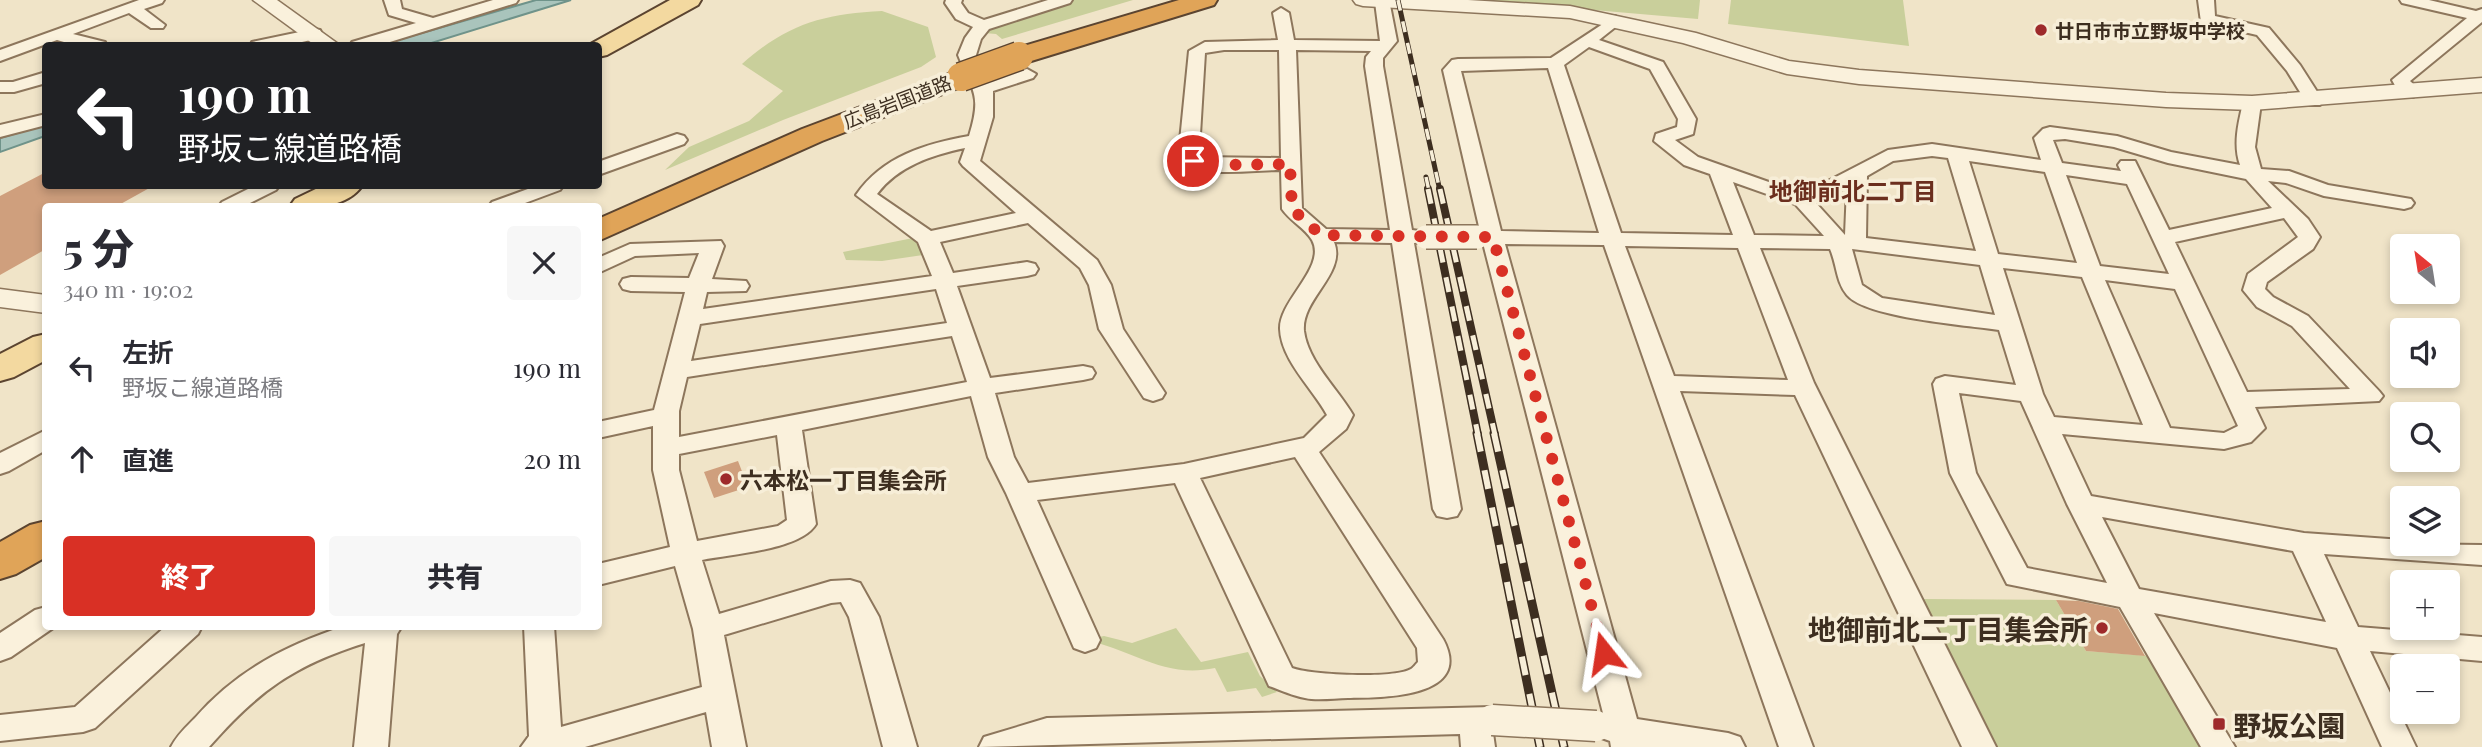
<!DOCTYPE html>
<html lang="ja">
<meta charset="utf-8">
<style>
:root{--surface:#fff;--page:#f7f7f7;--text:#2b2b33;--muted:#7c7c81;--accent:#d93025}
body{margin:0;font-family:"Playfair Display","Noto Sans JP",serif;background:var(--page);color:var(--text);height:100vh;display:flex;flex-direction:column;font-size:26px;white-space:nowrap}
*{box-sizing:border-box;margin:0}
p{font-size:23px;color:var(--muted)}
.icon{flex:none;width:38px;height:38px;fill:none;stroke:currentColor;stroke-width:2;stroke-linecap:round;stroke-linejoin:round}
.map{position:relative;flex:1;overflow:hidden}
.side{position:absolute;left:42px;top:203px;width:560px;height:427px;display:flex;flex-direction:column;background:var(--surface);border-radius:7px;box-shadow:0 4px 10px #0003}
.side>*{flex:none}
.hud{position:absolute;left:42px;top:42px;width:560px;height:147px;border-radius:7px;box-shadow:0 4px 10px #0003;background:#202124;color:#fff;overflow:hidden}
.needle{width:46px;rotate:330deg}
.buttons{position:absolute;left:2390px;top:234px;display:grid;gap:14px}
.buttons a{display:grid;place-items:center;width:70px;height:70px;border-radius:7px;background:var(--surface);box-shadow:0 4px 10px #0003;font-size:35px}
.pin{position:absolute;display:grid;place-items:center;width:60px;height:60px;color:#fff;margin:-30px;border:4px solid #fff;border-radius:50%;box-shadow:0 2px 7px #0007}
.me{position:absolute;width:77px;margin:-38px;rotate:345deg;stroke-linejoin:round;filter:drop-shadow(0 0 5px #0008)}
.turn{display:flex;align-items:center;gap:24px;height:147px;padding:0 21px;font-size:32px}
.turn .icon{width:91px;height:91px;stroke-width:2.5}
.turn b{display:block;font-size:49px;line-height:60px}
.round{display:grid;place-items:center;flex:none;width:74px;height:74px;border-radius:7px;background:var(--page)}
.head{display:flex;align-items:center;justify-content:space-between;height:119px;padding:0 21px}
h1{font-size:42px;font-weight:800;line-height:52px}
.primary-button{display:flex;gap:14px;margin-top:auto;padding:14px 21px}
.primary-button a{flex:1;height:80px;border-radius:7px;background:var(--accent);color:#fff;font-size:28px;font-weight:800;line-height:80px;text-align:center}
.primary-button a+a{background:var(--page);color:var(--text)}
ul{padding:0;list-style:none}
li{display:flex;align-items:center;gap:21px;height:91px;padding:0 21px}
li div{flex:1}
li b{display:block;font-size:26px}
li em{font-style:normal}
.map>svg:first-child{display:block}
</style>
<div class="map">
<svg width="2482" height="747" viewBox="0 0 2482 747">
<rect width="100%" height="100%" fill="#f0e4c8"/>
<g fill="#c9cf9b">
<polygon points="1072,0 1133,0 1002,39 996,34 984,33 988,27"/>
<polygon points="1476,0 1700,0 1698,19"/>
<polygon points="1731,0 1903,0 1909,46 1728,24"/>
<path d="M882 11 928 27 936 57 921 67 783 120 665 170 689 147 749 121 783 91 742 64C787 24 823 14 882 11Z"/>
<polygon points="913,238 918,242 923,255 882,261 846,260 843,252"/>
<polygon points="1923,599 2056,600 2086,651 2149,656 2202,747 1998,747"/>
<path d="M1176 628 1201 662 1248 652 1260 676 1277 692 1262 697 1256 688 1227 692 1215 668C1163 679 1132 649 1085 640L1104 636 1132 643Z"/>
</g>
<g fill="#a9c4bc" stroke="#6f938a" stroke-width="2">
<polygon points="536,0 571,0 425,45 377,46"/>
<polygon points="45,125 45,136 0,152 0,138"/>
</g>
<g fill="#cf9f7d">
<polygon points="46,172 46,186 153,186 117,206 46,206 46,249 0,275 0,196"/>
<polygon points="738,461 748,487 714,498 704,472"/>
<polygon points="2056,600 2079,601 2118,609 2145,656 2086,651"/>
</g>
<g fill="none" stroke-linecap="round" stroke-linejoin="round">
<defs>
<g id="minor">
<polygon points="139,0 164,0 162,3 144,9 165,25 163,28 151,28 129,13 73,34 105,42 107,46 78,46 57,40 0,61 0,50"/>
<polygon points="384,0 400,0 402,9 433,18 493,0 518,0 516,3 377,46 350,46 352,42 416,23 389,15"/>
<path d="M946 0H962L961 3 968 13 984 20 1048 0H1072L1070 3 989 29 981 39 976 55 989 80 1027 69 1036 74 1033 78 993 91V117L980 161 1097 260 1111 285 1123 329 1165 393 1162 398 1153 401 1144 398 1099 329 1089 285 1080 268 1028 223 940 242 953 273 1027 262 1035 264 1038 269 1035 274 1027 276 957 286 990 378 1083 366 1092 368 1095 373 1092 378 1083 380 995 393 1014 457 1028 483 1184 464 1304 438 1327 415C1313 389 1281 360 1280 329 1279 300 1327 267 1312 240 1305 228 1290 221 1282 209L1281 170C1259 170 1205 177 1187 165 1183 163 1181 156 1179 151L1189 51 1205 42 1278 40 1273 13 1281 8 1289 13 1294 40 1380 41 1375 2 1389 0 1397 41 1383 58V66L1412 230 1427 232 1430 237 1427 242 1414 243 1461 509 1457 516 1447 518 1437 516 1433 509 1392 243 1334 242C1347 273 1301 299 1304 331 1308 362 1338 389 1353 415L1346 429 1319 452 1443 639C1475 698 1382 698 1348 698 1335 698 1318 701 1305 698 1293 696 1280 690 1269 686L1175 483 1037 500 1100 640 1096 648 1085 652 1074 648 1006 493 988 457 971 396 802 430 816 524C801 550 731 554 702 560L719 614 831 581 850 580 860 583 879 617 917 747H883L849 617 841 602 831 603 724 635 746 747H712L706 712 585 747H521L529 736 524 626H554L561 727 702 687 693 629 675 566 598 585V564L670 547 653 470V426L598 438V422L654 410 685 292 631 291 623 289 620 284 623 279 631 277 689 278 699 253 635 256 598 273V258L630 244 721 241 724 246 712 279 746 281 749 286 746 291 707 292 703 309 932 276 918 242 856 195C883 156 925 144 969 136 982 94 973 92 958 55L965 38 973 27 956 19 945 3ZM1224 50H1279L1281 158 1201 157 1199 151 1205 53ZM1296 50 1371 51 1366 57 1365 66 1390 230 1326 229 1302 208ZM965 148 960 162 963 166 1016 213 931 231 877 194C898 166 932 155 965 148ZM936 289 947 323 691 361 700 324ZM952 336 967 382 679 437V411L687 377ZM777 435 787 520 778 526 697 541 679 470V454ZM1295 457 1417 648 1418 662C1416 664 1413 668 1411 669 1394 679 1311 675 1292 668L1200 478Z"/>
<polygon points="2198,0 2214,0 2215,16 2269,28 2300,65 2323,101 2320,105 2308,105 2287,71 2257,35 2201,22"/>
<polygon points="2400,0 2429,0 2476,11 2482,9 2482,22 2410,81 2422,92 2413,97 2398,91 2392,80 2467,18 2402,3"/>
<path d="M1615 16 1623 21 1599 40 1663 62 1696 119 1693 134 1675 140 1698 157 1803 194 1888 150 1932 144 2041 160 2034 138 2043 129 2050 127 2117 136 2171 152 2240 165C2233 145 2238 124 2243 103L2252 98 2261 103 2255 147 2261 169 2289 171 2328 185 2411 199 2414 203 2411 207 2404 209 2324 196 2286 183 2268 181 2308 219 2320 237 2313 249 2267 282 2265 289 2273 297 2308 316 2379 391 2383 396 2379 401 2255 407 2265 428 2251 442 2224 449 2062 434 2091 496 2304 533 2403 540V544L2482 545V565L2324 554 2358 627 2482 637V661L2370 651 2416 747H2382L2337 648 2154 613 2235 747H2201L2120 607 2007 584 1950 473 1933 384 1936 379 1945 376 2016 385 1999 330C1967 325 1866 318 1847 295 1836 282 1837 265 1830 249L1760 248 1814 383 1996 747H1962L1795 395 1680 391 1813 747H1779L1604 245 1505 244 1637 719 1728 733 1740 737 1745 747H1611L1610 741 1599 737 1595 728 1599 719 1604 717 1483 243 1469 242 1466 237 1469 232 1480 231 1443 70 1452 60 1458 59 1551 58ZM1589 47 1650 69 1678 119 1677 127 1656 134 1654 141 1684 165 1710 174 1733 235 1621 233 1564 65ZM1548 68 1599 233 1501 231 1461 71ZM2065 139 2114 147 2168 163 2246 179 2272 208 2169 230 2135 161H2121L2118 165 2121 171 2062 163 2053 140ZM1932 156 1948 158 1976 251 1866 238 1867 176 1893 161ZM1969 161 2045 172 2077 263 1998 254ZM2066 175 2127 184 2169 274 2100 266ZM1733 182 1795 204 1824 236 1754 235ZM1847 187 1845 235 1816 203ZM2284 218 2298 237 2248 274 2243 290 2257 307 2292 326 2350 389 2247 392 2175 242ZM1625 246 1738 248 1788 380 1674 376ZM1852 249 1980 265 1995 315 1882 298 1862 285ZM2003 268 2082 277 2143 425 2054 417 2043 394ZM2105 280 2175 289 2238 426 2224 433 2170 428ZM1959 393 2021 401 2067 504 2107 583 2027 568 1976 473ZM2102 517 2293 551 2326 622 2139 589Z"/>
<polygon points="314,29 320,30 322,34 320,38 284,46 250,46 252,42"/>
<polygon points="46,72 46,83 14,92 0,92 0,82 13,82"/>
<polygon points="46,114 46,125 0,137 0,125"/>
<polygon points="677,134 684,136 687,140 684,144 598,175 598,162"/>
<polygon points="254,186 279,186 276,190 244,206 219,206 222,202"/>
<polygon points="536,186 563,186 560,190 517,206 489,206 492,202"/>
<polygon points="46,430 46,450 9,471 0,474 0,453"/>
<polygon points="46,607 46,626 56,626 11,657 0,661 0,633 35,610"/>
<polygon points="166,626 202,626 198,634 95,728 83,732 0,741 0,715 75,707"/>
<path d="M345 626H402L397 634 388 747H354L365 643C294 665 257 692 209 747H171C177 735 186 727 195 718 236 671 286 645 345 626Z"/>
<polygon points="1492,707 1504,711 1508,720 1504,729 1493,733 1495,747 1461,747 1460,734 979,747 984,737 1047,718"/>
</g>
<g id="tertiary">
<polygon points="253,0 277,0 341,46 316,46"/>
<polygon points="1353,0 1468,0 1570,6 1696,33 1789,61 1859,70 2166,93 2252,96 2482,78 2482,92 2252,110 2166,107 1859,84 1787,74 1683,43 1570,18 1363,6 1356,4"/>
<polygon points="0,289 46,295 46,313 0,307"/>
</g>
<g id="primary">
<polygon points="670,0 701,0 698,5 607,55 598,57 598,46 587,46"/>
<path d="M322 186H362C346 208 314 208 290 206L295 199Z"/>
<polygon points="46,334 46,360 14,377 0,381 0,354 33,337"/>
</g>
<g id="motorway">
<polygon points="1179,0 1217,0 1214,5 1028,62 1019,64 1010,62 1006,56 1010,50"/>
<polygon points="961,69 971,71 975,77 971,83 822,141 598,241 598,219 802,129"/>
<polygon points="46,521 46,557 16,574 0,579 0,542 30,525"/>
</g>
</defs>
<use href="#minor" stroke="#8d765c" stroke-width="4"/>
<use href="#tertiary" stroke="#8d765c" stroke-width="3"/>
<use href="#primary" stroke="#5b4430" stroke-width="4"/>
<use href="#motorway" stroke="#5b4430" stroke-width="4"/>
<use href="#minor" fill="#faf1dc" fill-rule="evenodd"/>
<use href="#tertiary" fill="#faf1dc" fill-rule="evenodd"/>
<use href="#primary" fill="#f3d9a0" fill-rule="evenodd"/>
<use href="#motorway" fill="#e0a458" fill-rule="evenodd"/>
<defs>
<g id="rail-far2">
<polyline points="1398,0 1440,191"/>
<polyline points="1426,177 1429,191"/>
</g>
<g id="rail-far1">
<polyline points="1428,189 1478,435"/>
<polyline points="1440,189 1495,435"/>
</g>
<g id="rail">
<polyline points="1477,433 1540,747"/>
<polyline points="1494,433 1564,747"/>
</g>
</defs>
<use href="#rail-far2" stroke="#3d2e20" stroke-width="5"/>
<use href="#rail-far1" stroke="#3d2e20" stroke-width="8"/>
<use href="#rail" stroke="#3d2e20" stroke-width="9"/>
<use href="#rail-far2" stroke="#f7eed8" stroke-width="3.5" stroke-dasharray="11" stroke-linecap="butt"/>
<use href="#rail-far1" stroke="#f7eed8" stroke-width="5" stroke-dasharray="15" stroke-linecap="butt"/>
<use href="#rail" stroke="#f7eed8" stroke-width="6" stroke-dasharray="19" stroke-linecap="butt"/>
<defs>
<polyline id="minor-bridge-far1" points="1426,237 1477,237"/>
<polyline id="minor-bridge" points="1492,720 1596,726"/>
<polyline id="motorway-bridge" points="961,77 1019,56"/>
</defs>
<use href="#minor-bridge-far1" stroke="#8d765c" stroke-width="26" stroke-linecap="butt"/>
<use href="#minor-bridge" stroke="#8d765c" stroke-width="33" stroke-linecap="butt"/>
<use href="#motorway-bridge" stroke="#5b4430" stroke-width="31" stroke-linecap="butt"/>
<use href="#minor-bridge-far1" stroke="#faf1dc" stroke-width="23"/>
<use href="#minor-bridge" stroke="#faf1dc" stroke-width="30"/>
<use href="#motorway-bridge" stroke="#e0a458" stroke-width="28"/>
</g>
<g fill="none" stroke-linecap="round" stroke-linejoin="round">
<polyline stroke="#d93025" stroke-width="12" stroke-dasharray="0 21.6" points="1193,161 1206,165 1290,164 1292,209 1321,235 1493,237 1604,653"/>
</g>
<g fill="#9e2a2b" stroke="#f7eed8" stroke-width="2.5">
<circle cx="2041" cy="30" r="7"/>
<circle cx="726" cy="479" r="7"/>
<circle cx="2102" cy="628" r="7"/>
<rect x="2212" y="717" width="14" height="14" rx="3.5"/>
</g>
<g text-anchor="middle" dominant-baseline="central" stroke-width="7" stroke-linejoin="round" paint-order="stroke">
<g font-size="19" font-weight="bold" fill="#3d2e20" stroke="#f7eed8" text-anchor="start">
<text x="2055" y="30">廿日市市立野坂中学校</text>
</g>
<g font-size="19" fill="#3d2e20" stroke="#f7eed8">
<text transform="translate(897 101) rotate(-21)">広島岩国道路</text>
</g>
<g font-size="23" font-weight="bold" fill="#3d2e20" stroke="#f7eed8" text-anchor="start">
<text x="740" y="479">六本松一丁目集会所</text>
</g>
<g font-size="24" font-weight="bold" fill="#6b2e1e" stroke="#f7eed8">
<text x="1853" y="190">地御前北二丁目</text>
</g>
<g font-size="28" font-weight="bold" fill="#3d2e20" stroke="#f7eed8" text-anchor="end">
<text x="2088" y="628">地御前北二丁目集会所</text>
<text x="2233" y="724" text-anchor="start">野坂公園</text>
</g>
</g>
</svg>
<div class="buttons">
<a><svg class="needle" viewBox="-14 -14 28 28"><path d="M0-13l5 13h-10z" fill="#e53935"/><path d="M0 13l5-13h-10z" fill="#7c7c81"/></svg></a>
<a><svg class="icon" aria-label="sound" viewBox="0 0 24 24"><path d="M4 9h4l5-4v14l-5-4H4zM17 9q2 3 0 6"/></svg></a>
<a><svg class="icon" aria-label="search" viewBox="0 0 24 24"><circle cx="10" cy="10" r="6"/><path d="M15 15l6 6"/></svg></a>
<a><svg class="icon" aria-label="layers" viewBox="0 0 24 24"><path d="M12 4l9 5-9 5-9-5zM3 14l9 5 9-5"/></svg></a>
<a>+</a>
<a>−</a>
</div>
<div class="pin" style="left:1193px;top:161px;background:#d93025"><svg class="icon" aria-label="arrive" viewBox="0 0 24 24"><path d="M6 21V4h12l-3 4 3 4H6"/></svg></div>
<svg class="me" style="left:1604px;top:653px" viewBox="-20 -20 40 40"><path d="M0-17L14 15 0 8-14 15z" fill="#d93025" stroke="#fff" stroke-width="4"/></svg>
<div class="hud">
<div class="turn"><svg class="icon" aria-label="left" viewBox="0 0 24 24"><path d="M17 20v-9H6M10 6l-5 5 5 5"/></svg><div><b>190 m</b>野坂こ線道路橋</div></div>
</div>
<section class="side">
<div class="head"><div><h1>5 分</h1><p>340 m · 19:02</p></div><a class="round"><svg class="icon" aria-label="close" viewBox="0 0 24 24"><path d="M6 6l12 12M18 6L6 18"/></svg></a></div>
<ul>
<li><svg class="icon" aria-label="left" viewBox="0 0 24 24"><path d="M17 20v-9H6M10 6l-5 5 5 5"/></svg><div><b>左折</b><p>野坂こ線道路橋</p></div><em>190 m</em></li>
<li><svg class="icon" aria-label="ahead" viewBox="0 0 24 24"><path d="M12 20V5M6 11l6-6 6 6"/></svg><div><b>直進</b></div><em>20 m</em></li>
</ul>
<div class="primary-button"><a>終了</a><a>共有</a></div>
</section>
</div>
